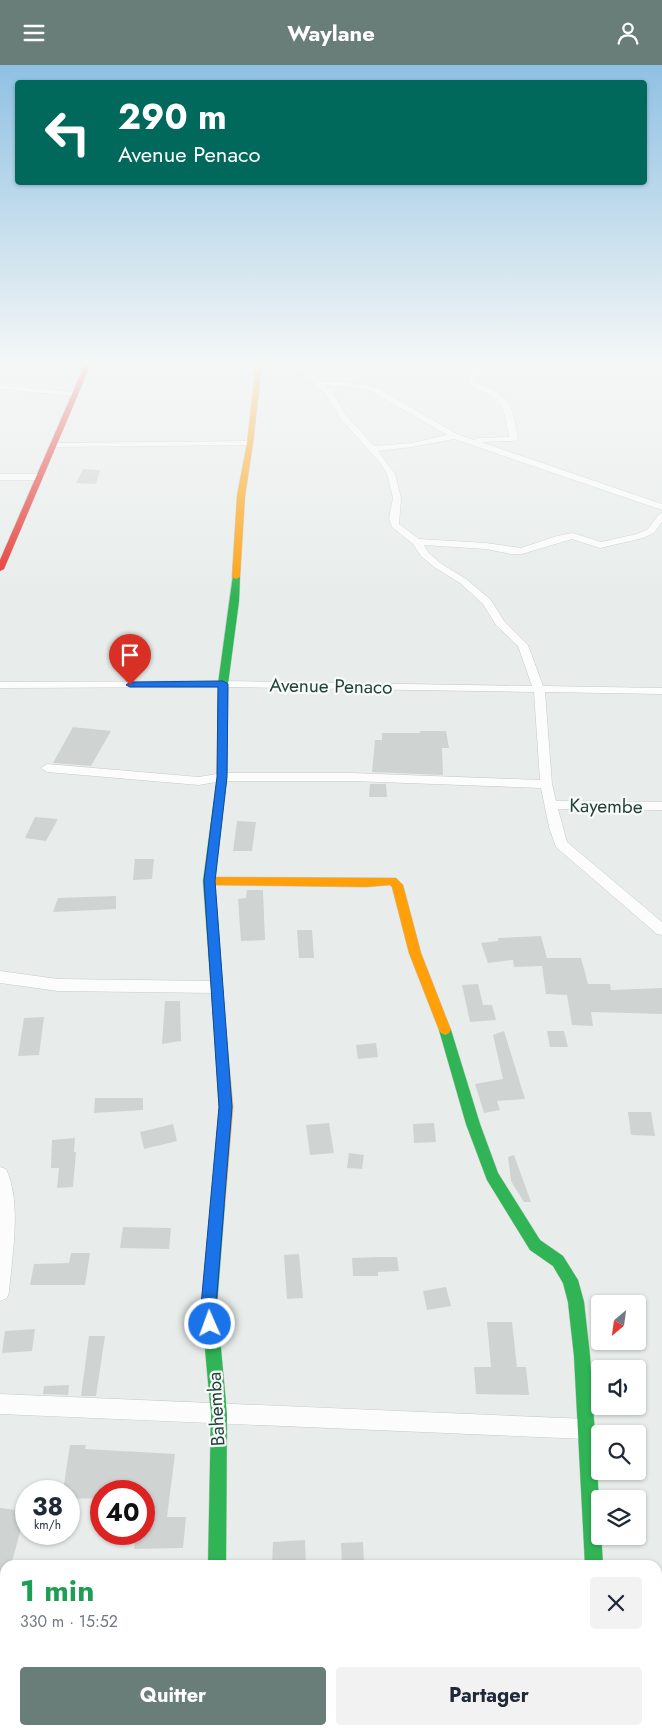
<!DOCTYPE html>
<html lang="fr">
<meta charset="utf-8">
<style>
:root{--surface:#fff;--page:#f2f2f3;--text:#1f2937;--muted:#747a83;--accent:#697e78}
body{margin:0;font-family:Jost,sans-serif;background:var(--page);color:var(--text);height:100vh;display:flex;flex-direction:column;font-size:19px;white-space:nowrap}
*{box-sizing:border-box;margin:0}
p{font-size:16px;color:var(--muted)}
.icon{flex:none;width:28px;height:28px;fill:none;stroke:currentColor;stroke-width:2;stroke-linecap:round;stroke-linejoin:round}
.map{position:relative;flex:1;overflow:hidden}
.panel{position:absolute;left:0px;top:1495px;width:662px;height:175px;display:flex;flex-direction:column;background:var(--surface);border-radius:15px 15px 0 0;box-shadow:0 1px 4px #0004}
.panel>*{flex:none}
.banner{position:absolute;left:15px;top:15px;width:632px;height:105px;border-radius:5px;box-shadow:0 1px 4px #0004;background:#00695c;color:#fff;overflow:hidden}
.needle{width:32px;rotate:209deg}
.buttons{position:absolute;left:591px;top:1230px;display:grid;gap:10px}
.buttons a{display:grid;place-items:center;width:55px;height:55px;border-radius:5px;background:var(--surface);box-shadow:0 1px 4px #0004;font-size:25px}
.speed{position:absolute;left:15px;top:1415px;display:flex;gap:10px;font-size:25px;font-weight:700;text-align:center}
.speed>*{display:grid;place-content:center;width:65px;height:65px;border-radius:50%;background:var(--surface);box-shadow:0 1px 4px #0004;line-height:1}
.speed small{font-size:12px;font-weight:400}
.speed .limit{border:8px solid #d22;background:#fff;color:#111}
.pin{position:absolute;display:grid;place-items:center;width:42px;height:42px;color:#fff;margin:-51px -21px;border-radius:50% 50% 50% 0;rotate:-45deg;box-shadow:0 0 5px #0007}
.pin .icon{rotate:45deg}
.me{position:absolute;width:55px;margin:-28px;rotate:358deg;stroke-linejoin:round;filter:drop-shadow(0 0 4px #0008)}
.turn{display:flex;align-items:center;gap:18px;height:105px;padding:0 20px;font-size:22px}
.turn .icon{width:65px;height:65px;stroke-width:2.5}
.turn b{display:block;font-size:35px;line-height:42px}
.round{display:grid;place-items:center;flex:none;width:52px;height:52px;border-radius:5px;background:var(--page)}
.head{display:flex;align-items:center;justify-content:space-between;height:85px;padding:0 20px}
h1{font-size:30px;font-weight:700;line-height:38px;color:#1e9e55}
.action{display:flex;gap:10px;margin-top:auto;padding:10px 20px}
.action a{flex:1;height:58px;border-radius:5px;background:var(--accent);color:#fff;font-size:20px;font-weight:700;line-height:58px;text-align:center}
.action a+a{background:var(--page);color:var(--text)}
header{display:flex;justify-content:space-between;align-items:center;height:65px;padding:0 20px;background:var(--accent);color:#fff;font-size:22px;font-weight:700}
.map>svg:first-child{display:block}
</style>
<header><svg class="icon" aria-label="menu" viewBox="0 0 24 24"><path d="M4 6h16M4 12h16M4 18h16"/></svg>Waylane<svg class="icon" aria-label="person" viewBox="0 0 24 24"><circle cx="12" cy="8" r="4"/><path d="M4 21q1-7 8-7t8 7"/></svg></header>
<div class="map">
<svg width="662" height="1670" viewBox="0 0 662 1670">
<rect width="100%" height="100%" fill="#e8edeb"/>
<g fill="#cfd4d2">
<polygon points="83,404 100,405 96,419 76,418"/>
<polygon points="73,662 111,666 91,701 53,698"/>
<polygon points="420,666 446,666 449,683 442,683 443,710 372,707 375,675 382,675 382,668 420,668"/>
<polygon points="370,719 386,719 387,732 369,732"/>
<polygon points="35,752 58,754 46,776 25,773"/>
<polygon points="237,756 256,757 252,786 233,786"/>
<polygon points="135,794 154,794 152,814 133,815"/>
<polygon points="247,825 263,825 265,875 241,876 238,834 246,833"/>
<polygon points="116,831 116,844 53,847 58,833"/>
<polygon points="297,865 312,865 314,893 299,893"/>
<polygon points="541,871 547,893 581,893 588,919 610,919 611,925 662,923 662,949 591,947 593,961 572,960 567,930 546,929 542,901 514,902 513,895 488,898 481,878 498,876 498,873"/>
<polygon points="478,919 483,940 492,940 496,955 470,957 462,920"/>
<polygon points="165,936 180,936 181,976 162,979"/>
<polygon points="44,952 39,990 18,991 24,953"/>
<polygon points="504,966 525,1034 497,1036 500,1045 484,1048 475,1019 503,1014 493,970"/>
<polygon points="547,966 564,966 568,982 550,982"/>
<polygon points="376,978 378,992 358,994 356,980"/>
<polygon points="95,1033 143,1033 143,1045 94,1048"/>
<polygon points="628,1047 651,1047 655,1071 631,1070"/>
<polygon points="329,1058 334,1088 310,1090 306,1060"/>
<polygon points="434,1058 436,1077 414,1078 413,1059"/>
<polygon points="173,1059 177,1076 144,1084 140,1067"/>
<polygon points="75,1073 74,1087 76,1087 73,1122 57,1123 59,1103 51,1103 52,1075"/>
<polygon points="349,1088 364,1090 362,1104 347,1103"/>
<polygon points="514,1090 531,1137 524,1137 511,1116 508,1092"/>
<polygon points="123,1162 171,1163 169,1184 120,1183"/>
<polygon points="71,1188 90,1188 85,1220 30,1220 34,1199 69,1198"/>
<polygon points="299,1189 303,1233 287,1234 284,1190"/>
<polygon points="377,1192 397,1192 399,1206 378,1207 378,1211 353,1211 352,1193"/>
<polygon points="446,1222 451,1241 427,1245 423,1226"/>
<polygon points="487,1257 512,1257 517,1302 526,1302 529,1330 476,1329 474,1302 491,1302"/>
<polygon points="35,1264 32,1286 2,1288 5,1266"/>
<polygon points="89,1271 105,1271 96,1331 81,1331"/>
<polygon points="69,1320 68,1330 43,1329 44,1321"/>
<polygon points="70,1380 86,1380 85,1384 175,1389 167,1452 186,1452 183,1483 134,1484 136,1469 144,1469 144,1426 101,1426 101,1433 69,1434 69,1426 63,1426"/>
<polygon points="0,1443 26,1446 11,1500 5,1500 4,1525 0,1524"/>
<polygon points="305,1475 306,1499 272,1500 273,1477"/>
<polygon points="363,1477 364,1500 342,1500 341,1478"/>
</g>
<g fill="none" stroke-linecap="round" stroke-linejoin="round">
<defs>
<g id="street">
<path d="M287 299C302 299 312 304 320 317H344L376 322 457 369 474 375 478 373 509 372C506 356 505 336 489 329 480 325 474 324 468 316L476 299H484L476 316C482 322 490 323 497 327 513 336 515 358 518 374L514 376 481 377 662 439V445L454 374 412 382 378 386 395 409 401 433 399 459 419 474 486 478 521 483 557 471 573 468 601 477 637 469 648 464 659 449 662 448V457L654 468 643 473 600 483 572 474 522 489H511L486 484 424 480 428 487 440 498 466 514 491 535 504 556 528 580 543 621 662 623V629L545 627 552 719 556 736 662 737V745L558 744 567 777 662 857V870L657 869 556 782 549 762 541 723 352 716H222L199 720 47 707 41 703 47 699 199 712 222 708H352L540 715 534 627 223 622 0 623V617L223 616 532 621 518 581 496 560 483 539 460 518 434 502 421 491 413 479 392 462 389 453 393 433 387 409 381 399 340 353 325 328 315 321 305 308ZM326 321H344L371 326 447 370 412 378 374 381 346 350 331 325Z"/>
<polygon points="0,320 74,327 78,329 74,331 0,324"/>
<polygon points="250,376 253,376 253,380 54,382 50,380 54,378"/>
<polygon points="0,409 40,409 44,412 40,415 0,415"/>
<polygon points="0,906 58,914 216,916 221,918 223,922 221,926 216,928 58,926 0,918"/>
<path d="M0 1102 6 1104C22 1138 12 1190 9 1227L7 1233 0 1236Z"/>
<polygon points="0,1329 586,1354 593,1357 596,1364 593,1371 586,1374 0,1349"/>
<rect x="0" y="1580" width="5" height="22"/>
<polygon points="662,1615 662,1639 658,1640 658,1617"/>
<rect x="210" y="1665" width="24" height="5"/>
<rect x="596" y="1665" width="24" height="5"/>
</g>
<g id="fast">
<polygon points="233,510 240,512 239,536 228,619 227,712 215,816 226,965 224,968 220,970 216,968 214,965 203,816 217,712 218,619"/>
<polygon points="445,960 449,962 451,965 480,1059 498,1108 540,1175 563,1191 578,1215 584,1237 590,1291 603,1500 585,1500 574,1291 568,1237 563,1218 553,1201 530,1185 487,1115 466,1059 439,965 441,962"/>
<polygon points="218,1132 223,1133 225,1138 217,1241 227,1349 226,1500 208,1500 211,1349 201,1241 211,1138 213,1133"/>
</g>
<g id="slow">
<polygon points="256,299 262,299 253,378 245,431 240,512 236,514 232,512 237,431 247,378"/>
<polygon points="209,812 396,813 403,820 421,888 451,965 449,968 445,970 441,968 439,965 409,888 392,822 390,820 366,822 209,820 203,816"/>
<polygon points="220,960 224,962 226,965 233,1042 225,1138 223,1143 218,1144 213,1143 211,1138 219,1042 214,965 216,962"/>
</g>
<polygon id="jam" points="85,299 91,299 4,504 0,506 0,495"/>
</defs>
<use href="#street" stroke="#c5cac8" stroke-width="1"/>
<use href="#fast" stroke="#c3cbc8" stroke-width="1"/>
<use href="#slow" stroke="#c3cbc8" stroke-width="1"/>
<use href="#jam" stroke="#c3cbc8" stroke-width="1"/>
<use href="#street" fill="#fcfcfc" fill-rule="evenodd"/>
<use href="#fast" fill="#30b455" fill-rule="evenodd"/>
<use href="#slow" fill="#ff9f0a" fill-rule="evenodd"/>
<use href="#jam" fill="#e5322d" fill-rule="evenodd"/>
</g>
<linearGradient id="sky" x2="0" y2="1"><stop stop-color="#8fc1e3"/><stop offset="0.56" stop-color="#f5f7f6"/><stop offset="1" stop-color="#f5f7f6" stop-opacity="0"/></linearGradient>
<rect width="662" height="533" fill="url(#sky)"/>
<polygon fill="#1a73e8" stroke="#114b97" points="223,616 228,619 227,712 215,816 232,1042 216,1241 218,1259 216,1265 210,1267 204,1265 201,1241 219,1042 204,816 217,712 218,622 130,622 126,620 130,617"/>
<g text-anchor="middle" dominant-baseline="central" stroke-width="4.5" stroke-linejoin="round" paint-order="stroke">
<g font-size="19" fill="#24423a" stroke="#f7fbf9">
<text transform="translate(331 621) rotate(1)">Avenue Penaco</text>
<text transform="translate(606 741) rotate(1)">Kayembe</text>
<text transform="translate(216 1344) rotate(-93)">Bahemba</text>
</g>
</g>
</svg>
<div class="buttons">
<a><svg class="needle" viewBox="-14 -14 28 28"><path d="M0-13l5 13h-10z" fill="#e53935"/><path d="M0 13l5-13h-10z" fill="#747a83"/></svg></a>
<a><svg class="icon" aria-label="sound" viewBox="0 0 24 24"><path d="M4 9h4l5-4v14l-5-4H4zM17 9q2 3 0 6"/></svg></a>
<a><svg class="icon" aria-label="search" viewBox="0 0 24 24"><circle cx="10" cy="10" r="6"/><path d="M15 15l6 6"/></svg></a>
<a><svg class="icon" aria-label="layers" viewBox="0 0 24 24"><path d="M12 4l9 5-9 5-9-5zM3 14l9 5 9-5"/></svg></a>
</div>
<div class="speed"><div>38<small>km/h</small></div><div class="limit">40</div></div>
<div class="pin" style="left:130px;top:620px;background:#d93025"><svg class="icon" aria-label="arrive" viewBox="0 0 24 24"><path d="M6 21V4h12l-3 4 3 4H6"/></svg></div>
<svg class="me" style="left:210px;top:1259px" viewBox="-20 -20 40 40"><circle r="17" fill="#1a73e8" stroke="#fff" stroke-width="3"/><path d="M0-11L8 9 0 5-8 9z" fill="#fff"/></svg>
<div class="banner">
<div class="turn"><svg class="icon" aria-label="left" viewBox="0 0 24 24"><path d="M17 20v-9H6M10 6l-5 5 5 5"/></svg><div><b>290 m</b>Avenue Penaco</div></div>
</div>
<section class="panel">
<div class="head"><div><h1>1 min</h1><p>330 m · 15:52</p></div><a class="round"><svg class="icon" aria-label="close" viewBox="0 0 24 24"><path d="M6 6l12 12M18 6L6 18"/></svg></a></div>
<div class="action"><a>Quitter</a><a>Partager</a></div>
</section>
</div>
